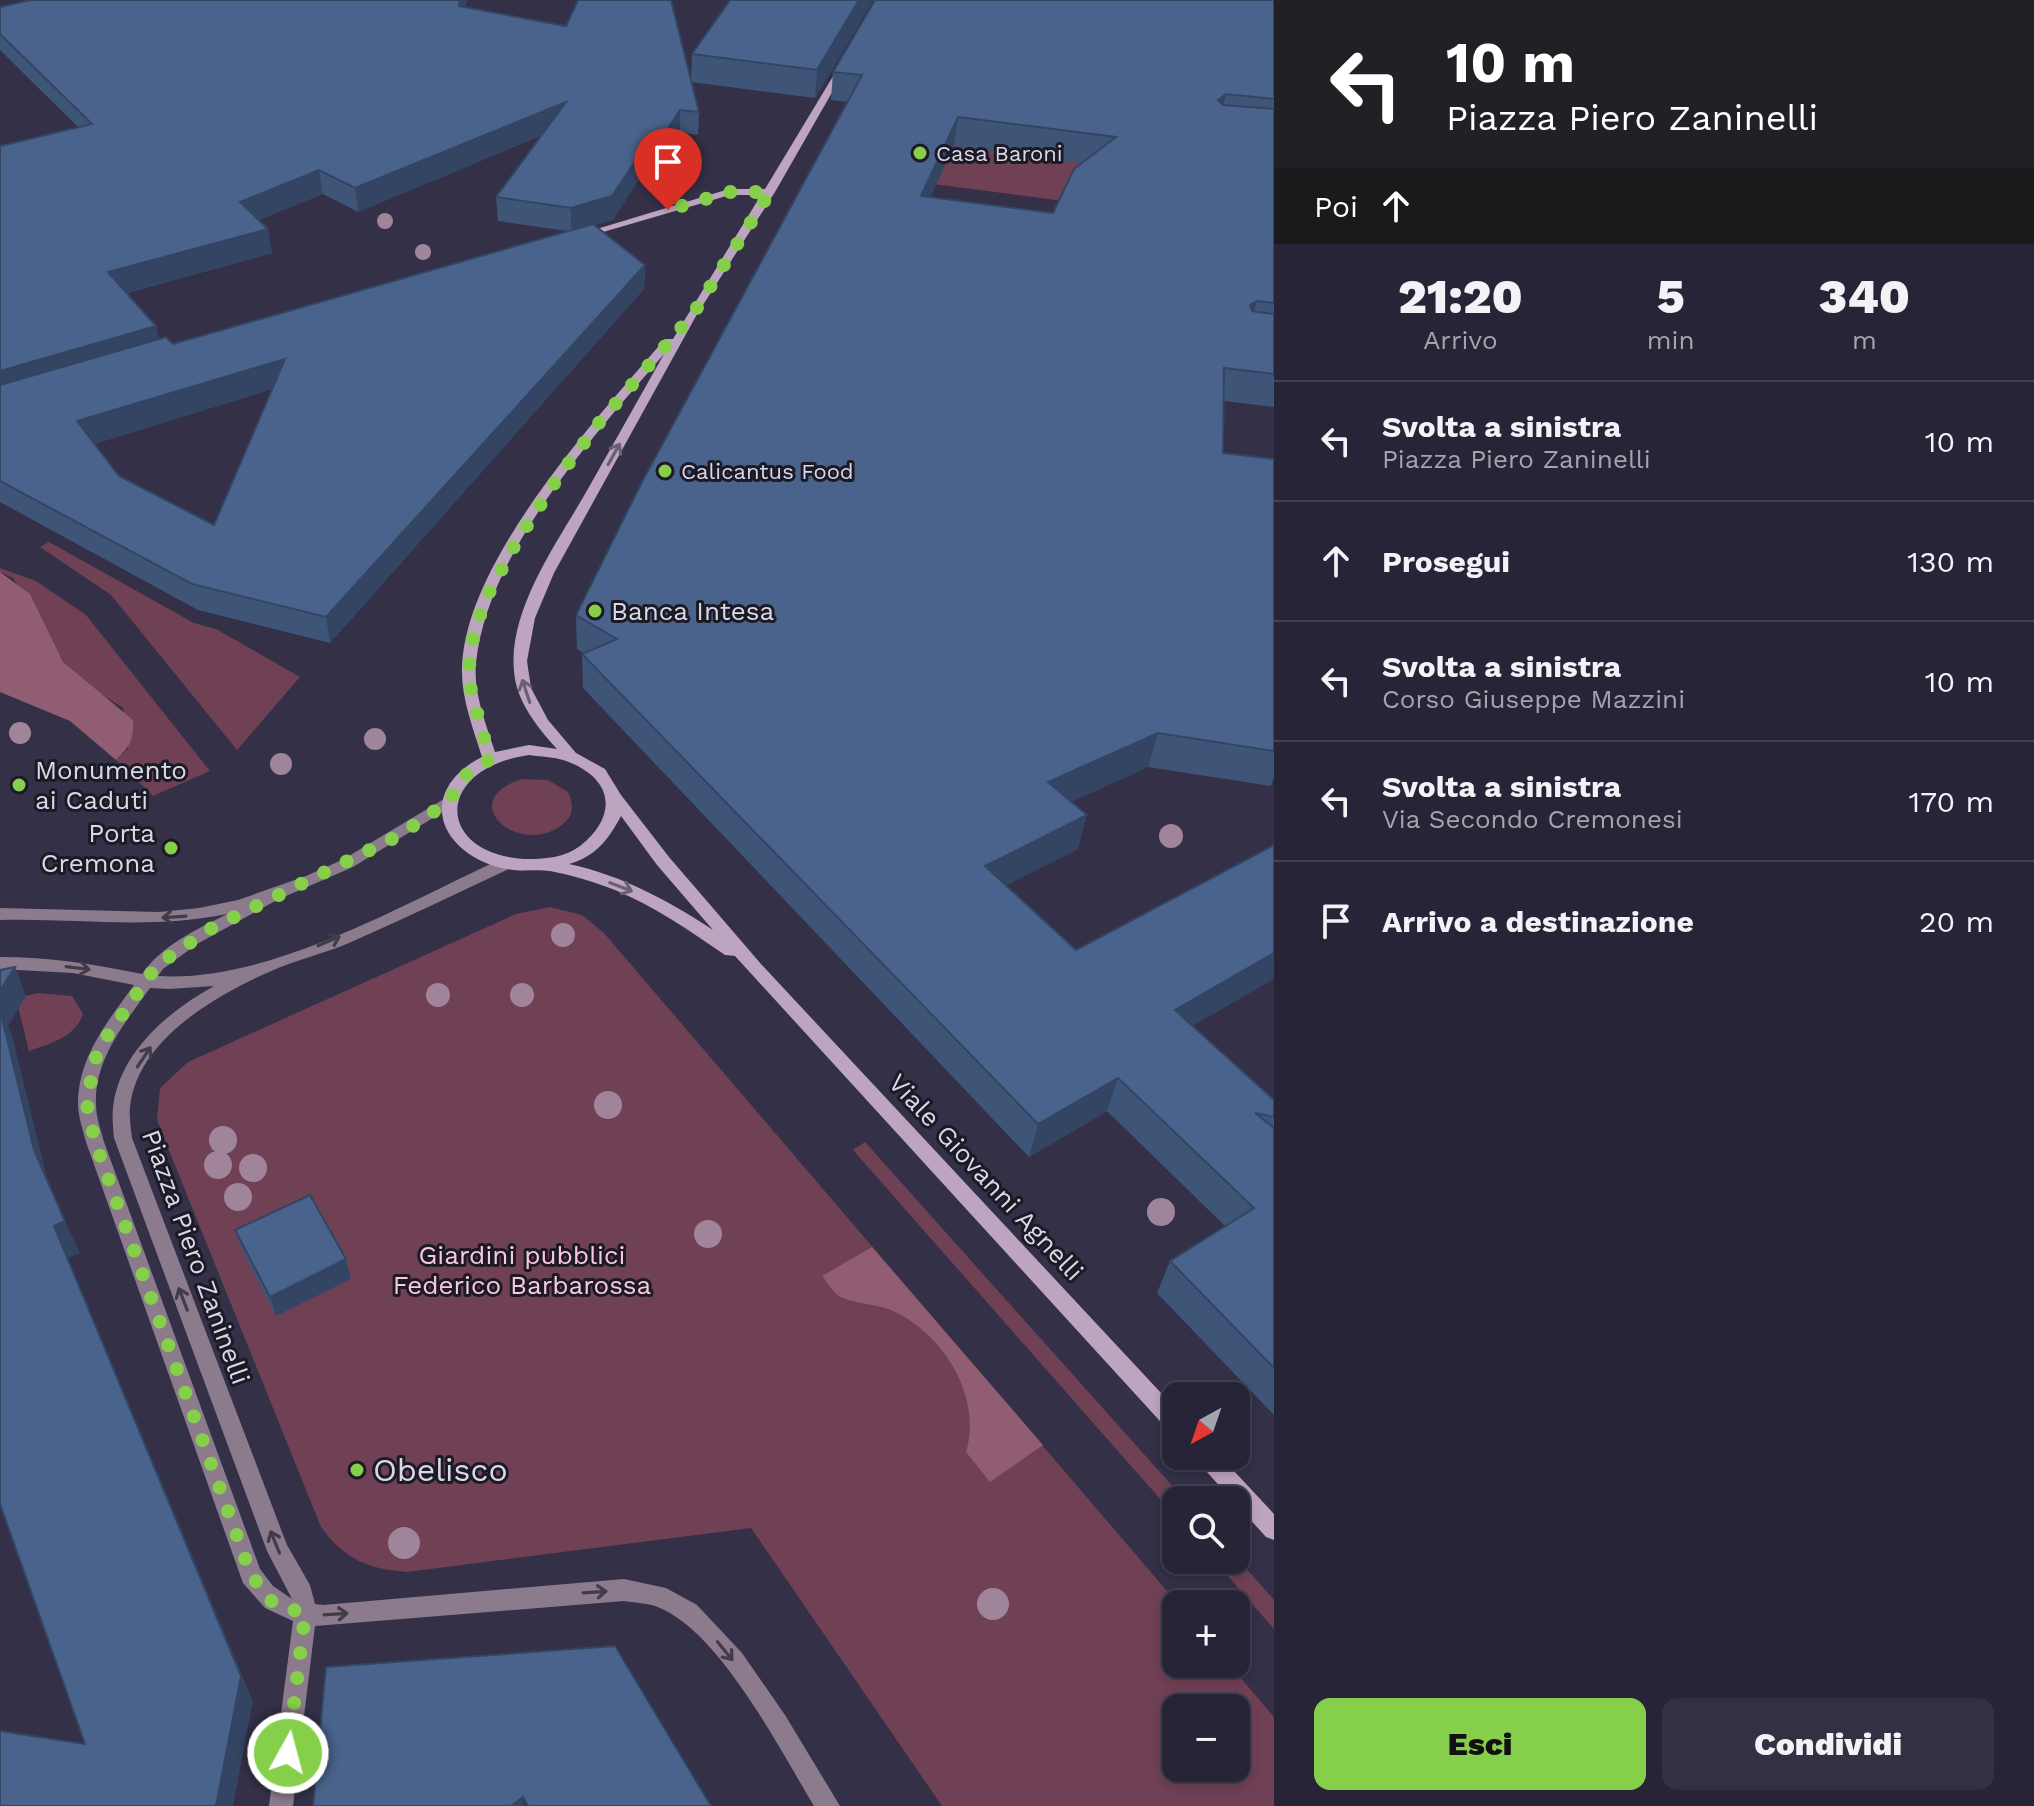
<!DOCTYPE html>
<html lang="it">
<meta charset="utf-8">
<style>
:root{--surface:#262436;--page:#323042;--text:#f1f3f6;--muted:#a4a4ad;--line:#424151;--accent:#86cf4b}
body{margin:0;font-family:"Work Sans",sans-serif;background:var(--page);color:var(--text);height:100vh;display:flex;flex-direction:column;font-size:30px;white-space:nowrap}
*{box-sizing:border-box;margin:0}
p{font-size:26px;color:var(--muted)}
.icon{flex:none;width:44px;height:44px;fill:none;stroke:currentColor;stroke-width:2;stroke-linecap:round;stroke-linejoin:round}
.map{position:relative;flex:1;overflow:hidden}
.drawer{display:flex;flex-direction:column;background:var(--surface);width:760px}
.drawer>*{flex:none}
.hud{background:#202124;color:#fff;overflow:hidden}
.needle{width:52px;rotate:220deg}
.fabs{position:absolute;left:1162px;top:1382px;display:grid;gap:16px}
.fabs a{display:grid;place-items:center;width:88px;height:88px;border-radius:16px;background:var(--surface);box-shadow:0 4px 12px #0003,0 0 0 2px var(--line);font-size:40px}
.pin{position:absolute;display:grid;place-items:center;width:68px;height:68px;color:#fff;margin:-82px -34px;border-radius:50% 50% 50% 0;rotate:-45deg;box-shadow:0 0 8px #0007}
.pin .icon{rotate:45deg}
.me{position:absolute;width:88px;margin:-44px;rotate:7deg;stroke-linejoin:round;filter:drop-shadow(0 0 6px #0008)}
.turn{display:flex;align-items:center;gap:28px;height:168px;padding:0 40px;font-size:36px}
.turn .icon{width:104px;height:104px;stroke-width:2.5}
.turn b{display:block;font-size:56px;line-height:68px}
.then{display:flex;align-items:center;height:76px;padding:0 40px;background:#0003;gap:16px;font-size:30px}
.eta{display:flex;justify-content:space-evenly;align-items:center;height:136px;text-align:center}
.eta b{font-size:48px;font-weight:800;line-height:56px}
.primary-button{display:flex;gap:16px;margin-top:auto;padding:16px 40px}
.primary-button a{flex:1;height:92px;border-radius:16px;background:var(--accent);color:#111;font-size:32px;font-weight:800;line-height:92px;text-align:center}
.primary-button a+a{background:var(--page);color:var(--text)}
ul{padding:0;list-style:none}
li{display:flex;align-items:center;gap:24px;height:120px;padding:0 40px;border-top:2px solid var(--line)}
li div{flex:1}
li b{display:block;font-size:30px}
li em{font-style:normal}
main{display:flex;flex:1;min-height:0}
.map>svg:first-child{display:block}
</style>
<main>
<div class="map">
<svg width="1274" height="1806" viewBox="0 0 1274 1806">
<rect width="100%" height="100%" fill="#333048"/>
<g fill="#704055" fill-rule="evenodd">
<polygon points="852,120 1016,155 1084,163 1071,202 841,172"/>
<polygon points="49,542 194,623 216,629 300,677 237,750 111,595 40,547"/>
<polygon points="0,568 36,581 86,615 210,771 153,796 116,760 128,749 123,708 87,685 63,662 13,578 0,572"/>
<path d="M522 779 548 780 568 792C574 805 574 816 562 825 519 858 453 801 522 779Z"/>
<path d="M550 907 582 915 604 933 1178 1604 1176 1664H1229L1274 1717V1806H942L751 1528 407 1572C368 1569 344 1559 321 1527L166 1143 157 1120 160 1088 188 1062 516 914ZM1176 1708H1236V1768H1176Z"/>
<path d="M38 993 72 996 83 1014C76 1037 49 1044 29 1051L16 998Z"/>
<polygon points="865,1142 1185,1500 1176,1500 1176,1517 853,1150"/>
<polygon points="1236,1557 1274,1600 1274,1629 1214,1560"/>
</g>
<g fill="#905d72">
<path d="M0 572 30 594 63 662 133 720C134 739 130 747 116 760L70 721 0 692Z"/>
<path d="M872 1247 1043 1445 990 1482 966 1452C983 1396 942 1332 891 1310 876 1304 857 1304 843 1298 835 1296 827 1282 822 1276Z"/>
</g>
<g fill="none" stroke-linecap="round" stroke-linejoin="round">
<path fill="#8b7b8d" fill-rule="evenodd" d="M449 796 457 801 454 805 353 867 277 900 197 944 163 969 158 976C269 983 401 905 499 860H511L513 864 511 868C457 893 404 919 349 943 323 954 295 960 269 972 214 996 137 1041 130 1107 129 1117 131 1128 132 1138L287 1545 310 1585 315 1604 323 1605 624 1579 666 1588 697 1605 742 1653 785 1715 840 1806H814C780 1750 721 1634 660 1608 649 1603 636 1603 624 1601L315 1626 293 1806H269L293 1621 265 1608 243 1583 86 1142C83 1130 78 1116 78 1104 78 1057 108 1021 134 985L73 973 0 969V957C49 957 94 964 142 974 162 945 196 930 227 914 149 930 77 918 0 920V908L159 912 199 908 238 900 306 876 342 860ZM214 986C169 1011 120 1051 113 1107 112 1117 113 1128 114 1138L267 1551 292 1599 273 1586 260 1569 104 1142C101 1130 96 1117 96 1105 94 1059 125 1023 150 988L169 989Z"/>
<g fill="#bda4c0" fill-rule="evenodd">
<path d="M842 65 846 68 775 192 696 316 554 573 535 618 527 661 531 688 548 720 576 753 605 769 621 795 669 857 761 964 1176 1409V1434L1169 1431 735 956 725 955C690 931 654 906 615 890 594 882 572 875 550 871 536 869 521 872 507 869 478 865 440 841 442 807 443 784 463 766 482 757 473 728 461 698 462 668 465 560 597 418 665 339H673L761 195H730L586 237 577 235 729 189H765L838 68ZM664 354C639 398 614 443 589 487 560 539 508 608 514 671 516 701 537 727 557 749L529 745 495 752C486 724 473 693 476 663 487 552 594 436 664 354ZM529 755C542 757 559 757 571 763 614 781 617 817 580 846 565 857 547 859 529 859 436 857 431 769 529 755ZM621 816 657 865 713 930C669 901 621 875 569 864 596 856 608 840 621 816Z"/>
<polygon points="1196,1456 1220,1456 1274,1514 1274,1540 1266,1537 1236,1504 1236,1500 1232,1500 1199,1463"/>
</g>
</g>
<g fill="#a08499">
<circle cx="385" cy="221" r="8"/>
<circle cx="423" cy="252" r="8"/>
<circle cx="20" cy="733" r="11"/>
<circle cx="375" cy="739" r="11"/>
<circle cx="281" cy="764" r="11"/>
<circle cx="1171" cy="836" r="12"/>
<circle cx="563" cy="935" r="12"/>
<circle cx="438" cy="995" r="12"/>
<circle cx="522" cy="995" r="12"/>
<circle cx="608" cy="1105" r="14"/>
<circle cx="223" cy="1140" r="14"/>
<circle cx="218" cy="1165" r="14"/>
<circle cx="253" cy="1168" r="14"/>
<circle cx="238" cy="1197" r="14"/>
<circle cx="1161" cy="1212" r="14"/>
<circle cx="708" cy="1234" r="14"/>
<circle cx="404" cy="1543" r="16"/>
<circle cx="993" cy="1604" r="16"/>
</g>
<g fill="#3f5578" fill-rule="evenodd">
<path d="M467 0 465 8 691 81 692 54 873 0 815 98 691 82 699 112 698 135 680 132 653 175 642 174 613 220 594 225 645 265 644 289 330 643 198 610 0 502V146L78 127 0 50V7ZM542 135 496 197 498 221 567 231 173 344 159 339 156 326 127 293 272 253 258 220 323 194 358 212ZM272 389 214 525 119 476 94 444Z"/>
<path d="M1274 0V407L1224 401 1223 453 1274 459V777L1271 786 1148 767 1071 802 1078 849 1006 885 1076 950 1193 1026 1274 1100V1415L1157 1293 1170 1261 1225 1226 1107 1111 1029 1157 583 688 582 654 584 653 577 649 576 615 847 102 831 100 833 72ZM954 146 1082 163 1053 213 930 197Z"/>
<polygon points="235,1230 346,1259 351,1279 276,1316 242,1250"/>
</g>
<g fill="#334562">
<polygon points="460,0 467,0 460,28 459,6"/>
<polygon points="859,0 873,0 815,98 817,70"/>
<polygon points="1226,94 1219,123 1218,100"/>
<polygon points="566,102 567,124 358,212 355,188"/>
<polygon points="680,110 680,132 653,175 653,152"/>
<polygon points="958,117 954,146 917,226 921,196"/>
<polygon points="642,151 642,174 613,220 571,232 571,208"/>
<polygon points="319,170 323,194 244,226 240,202"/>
<polygon points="268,229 272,253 114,296 108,272"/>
<polygon points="645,265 644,289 330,643 326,617"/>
<polygon points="1257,301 1248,332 1250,305"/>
<polygon points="156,326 162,351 0,398 0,371"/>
<polygon points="285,359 289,384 84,447 77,421"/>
<polygon points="1158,733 1148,767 1040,816 1048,782"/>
<polygon points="1087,815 1078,849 978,899 985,866"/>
<polygon points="1274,953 1274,979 1163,1043 1175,1010"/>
<polygon points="15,967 26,996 8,1026 12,1035 48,1182 34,1150 0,1039 0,991"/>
<polygon points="1118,1078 1107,1111 1029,1157 1038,1124"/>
<polygon points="65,1221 80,1253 68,1258 253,1701 233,1806 216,1806 54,1226"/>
<polygon points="346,1259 351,1279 276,1316 270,1297"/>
<polygon points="523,1797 524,1806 511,1806"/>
</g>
<g fill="#49638c" stroke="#334562" stroke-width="2" fill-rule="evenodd">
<polygon points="31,0 460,0 459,6 566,26 578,0 671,0 699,112 680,110 653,152 642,151 612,196 571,208 496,197 566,102 355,188 319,170 240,202 268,229 108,272 156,326 0,371 0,146 92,124 0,34 0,7"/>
<polygon points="730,0 859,0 817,70 692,54"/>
<path d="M875 0H1274V99L1226 94 1218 100 1223 105 1274 109V303L1257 301 1250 305 1252 311 1274 314V374L1224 368 1223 453 1274 459V751L1158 733 1048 782 1087 815 985 866 1076 950 1274 845V953L1175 1010 1274 1100V1117L1255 1113 1274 1128V1368L1170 1261 1254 1208 1118 1078 1038 1124 582 654 617 639 576 615 642 482 862 75 833 72ZM958 117 1116 137 1074 169 1053 213 921 196Z"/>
<path d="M593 224 645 265 326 617 192 584 0 481V385L166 337 173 344ZM285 359 214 525 119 476 77 421Z"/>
<polygon points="15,967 0,991 0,970"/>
<polygon points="0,1010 34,1150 65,1221 54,1226 241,1676 216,1806 0,1806 0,1731 85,1744 0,1504"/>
<polygon points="310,1195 346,1259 270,1297 235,1230"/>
<polygon points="615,1646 711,1806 528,1806 523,1797 511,1806 313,1806 326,1667"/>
</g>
<defs><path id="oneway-shaft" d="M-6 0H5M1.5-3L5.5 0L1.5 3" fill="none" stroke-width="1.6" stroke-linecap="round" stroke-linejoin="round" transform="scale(2)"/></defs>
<g stroke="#6c5f72">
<use href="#oneway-shaft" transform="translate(614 454) rotate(-61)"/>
<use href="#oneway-shaft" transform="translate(526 691) rotate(-108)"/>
<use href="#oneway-shaft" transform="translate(621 887) rotate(21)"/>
</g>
<g stroke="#423c49">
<use href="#oneway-shaft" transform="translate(174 917) rotate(176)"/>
<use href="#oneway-shaft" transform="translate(329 941) rotate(-23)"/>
<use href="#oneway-shaft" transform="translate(78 968) rotate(7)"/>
<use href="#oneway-shaft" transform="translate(144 1057) rotate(-56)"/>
<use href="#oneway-shaft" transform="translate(183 1299) rotate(-111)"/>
<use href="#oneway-shaft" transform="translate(275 1542) rotate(-112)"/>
<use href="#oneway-shaft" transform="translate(595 1592) rotate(-4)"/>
<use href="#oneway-shaft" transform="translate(336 1614) rotate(-4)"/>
<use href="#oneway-shaft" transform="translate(725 1651) rotate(51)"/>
</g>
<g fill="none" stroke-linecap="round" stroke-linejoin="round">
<polyline stroke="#86cf4b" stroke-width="14" stroke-dasharray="0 25.2" points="288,1753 305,1614 273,1603 251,1575 95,1142 87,1105 94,1062 103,1042 157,965 212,928 400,835 449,801 463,777 490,759 471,691 469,667 472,642 484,602 517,541 559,476 599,423 693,314 770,192 729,192 668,210"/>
</g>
<g fill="#86cf4b" stroke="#1b1a25" stroke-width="3">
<circle cx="920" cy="153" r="8"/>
<circle cx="665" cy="471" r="8"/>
<circle cx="595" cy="611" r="8"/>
<circle cx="19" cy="785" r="8"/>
<circle cx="171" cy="848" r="8"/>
<circle cx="357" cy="1470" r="8"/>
</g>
<g text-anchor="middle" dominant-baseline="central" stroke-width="6" stroke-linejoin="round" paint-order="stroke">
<g font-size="22" fill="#dad8e8" stroke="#1b1a25" text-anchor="start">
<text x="936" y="153">Casa Baroni</text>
<text x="681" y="471">Calicantus Food</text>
</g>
<g font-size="26" fill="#dad8e8" stroke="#1b1a25" text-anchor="start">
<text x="611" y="611">Banca Intesa</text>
<text x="35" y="770">Monumento<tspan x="35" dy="30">ai Caduti</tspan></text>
<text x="155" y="833" text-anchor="end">Porta<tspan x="155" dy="30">Cremona</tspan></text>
</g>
<g font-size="26" fill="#dad8e8" stroke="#1b1a25">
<text transform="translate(986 1177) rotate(47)">Viale Giovanni Agnelli</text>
<text transform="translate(196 1257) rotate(70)">Piazza Piero Zaninelli</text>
</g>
<g font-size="26" fill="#f9c8db" stroke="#1b1a25">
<text x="522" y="1255">Giardini pubblici<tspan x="522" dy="30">Federico Barbarossa</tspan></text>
</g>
<g font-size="32" fill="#dad8e8" stroke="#1b1a25" text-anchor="start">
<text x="373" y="1470">Obelisco</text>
</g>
</g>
</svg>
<div class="fabs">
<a><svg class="needle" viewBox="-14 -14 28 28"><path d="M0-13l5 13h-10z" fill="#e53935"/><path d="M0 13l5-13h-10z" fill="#a4a4ad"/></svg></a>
<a><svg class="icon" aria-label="search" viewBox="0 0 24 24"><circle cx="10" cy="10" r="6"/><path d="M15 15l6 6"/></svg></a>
<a>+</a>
<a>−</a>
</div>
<div class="pin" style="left:668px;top:210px;background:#d93025"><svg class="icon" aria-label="arrive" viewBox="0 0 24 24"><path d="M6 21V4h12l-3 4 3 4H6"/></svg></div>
<svg class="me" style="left:288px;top:1753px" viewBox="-20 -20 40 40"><circle r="17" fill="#86cf4b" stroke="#fff" stroke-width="3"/><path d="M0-11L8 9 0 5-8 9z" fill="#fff"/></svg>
</div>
<section class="drawer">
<div class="hud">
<div class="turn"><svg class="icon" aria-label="left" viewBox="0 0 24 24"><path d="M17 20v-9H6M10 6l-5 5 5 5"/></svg><div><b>10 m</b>Piazza Piero Zaninelli</div></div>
<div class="then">Poi<svg class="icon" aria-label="ahead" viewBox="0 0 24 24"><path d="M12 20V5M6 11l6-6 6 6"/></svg></div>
</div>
<div class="eta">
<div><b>21:20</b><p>Arrivo</p></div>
<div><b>5</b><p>min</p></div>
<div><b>340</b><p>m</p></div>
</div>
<ul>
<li><svg class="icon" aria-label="left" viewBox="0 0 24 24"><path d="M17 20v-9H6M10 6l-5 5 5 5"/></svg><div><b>Svolta a sinistra</b><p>Piazza Piero Zaninelli</p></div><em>10 m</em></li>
<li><svg class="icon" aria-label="ahead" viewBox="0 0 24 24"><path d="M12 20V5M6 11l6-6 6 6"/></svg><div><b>Prosegui</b></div><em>130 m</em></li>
<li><svg class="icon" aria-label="left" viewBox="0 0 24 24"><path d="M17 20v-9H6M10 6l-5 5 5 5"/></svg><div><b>Svolta a sinistra</b><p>Corso Giuseppe Mazzini</p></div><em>10 m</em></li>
<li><svg class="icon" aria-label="left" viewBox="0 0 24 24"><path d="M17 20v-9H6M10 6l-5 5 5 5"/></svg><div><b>Svolta a sinistra</b><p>Via Secondo Cremonesi</p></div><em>170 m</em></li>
<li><svg class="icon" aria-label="arrive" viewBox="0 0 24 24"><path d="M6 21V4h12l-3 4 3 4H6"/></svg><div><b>Arrivo a destinazione</b></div><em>20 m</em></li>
</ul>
<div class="primary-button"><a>Esci</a><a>Condividi</a></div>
</section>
</main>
